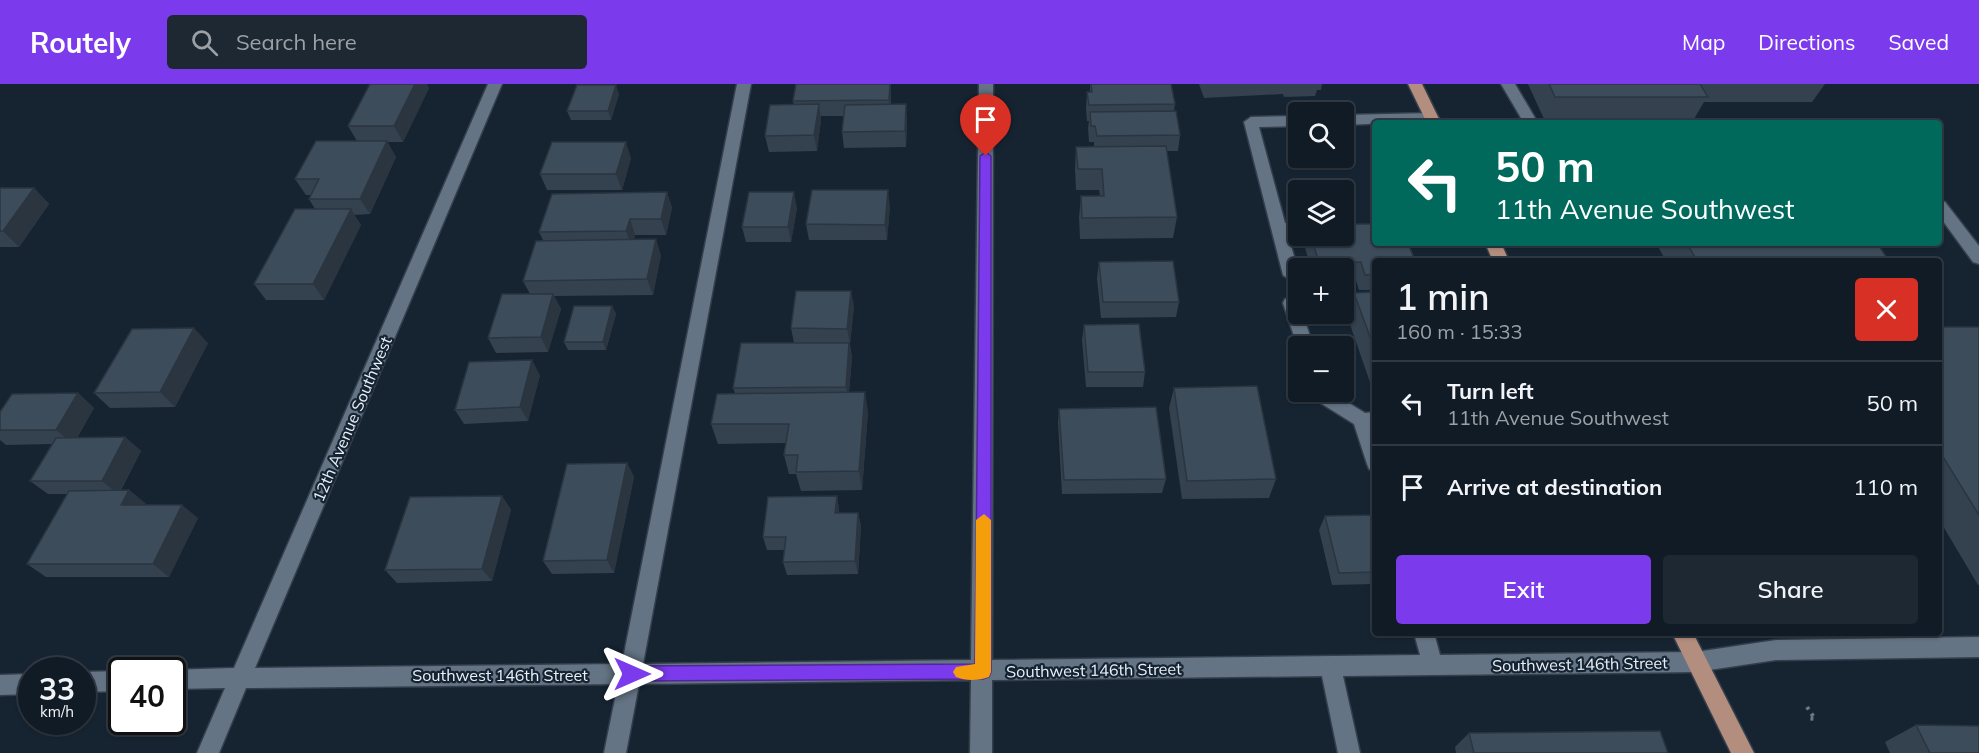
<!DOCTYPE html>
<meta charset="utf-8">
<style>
:root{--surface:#101b26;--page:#1e2832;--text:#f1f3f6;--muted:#9ca1a7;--line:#303943;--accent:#7c3aed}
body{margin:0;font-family:Mulish,sans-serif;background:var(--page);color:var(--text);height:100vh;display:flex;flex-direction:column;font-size:22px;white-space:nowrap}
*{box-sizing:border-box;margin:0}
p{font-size:20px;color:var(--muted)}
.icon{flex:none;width:33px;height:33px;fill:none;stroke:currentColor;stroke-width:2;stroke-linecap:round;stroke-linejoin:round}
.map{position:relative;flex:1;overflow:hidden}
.sheet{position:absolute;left:1372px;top:174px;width:570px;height:378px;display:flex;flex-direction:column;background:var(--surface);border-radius:6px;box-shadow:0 2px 4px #0004,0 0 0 2px var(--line)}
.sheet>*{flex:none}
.hud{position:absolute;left:1372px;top:36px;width:570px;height:126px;border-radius:6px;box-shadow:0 2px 4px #0004,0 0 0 2px var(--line);background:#00695c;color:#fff;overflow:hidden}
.controls{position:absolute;left:1288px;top:18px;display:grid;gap:12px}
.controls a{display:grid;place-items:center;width:66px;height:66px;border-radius:6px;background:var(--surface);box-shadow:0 2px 4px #0004,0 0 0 2px var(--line);font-size:30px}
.speed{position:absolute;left:18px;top:573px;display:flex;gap:12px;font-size:30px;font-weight:700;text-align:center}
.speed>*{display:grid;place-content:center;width:78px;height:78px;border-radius:50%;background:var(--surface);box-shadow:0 2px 4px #0004,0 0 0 2px var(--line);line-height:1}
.speed small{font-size:15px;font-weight:400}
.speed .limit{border:3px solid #111;border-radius:9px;background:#fff;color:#111}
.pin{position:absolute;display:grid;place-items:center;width:51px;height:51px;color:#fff;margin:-62px -26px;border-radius:50% 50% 50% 0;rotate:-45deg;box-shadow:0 0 6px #0007}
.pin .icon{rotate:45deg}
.me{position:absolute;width:66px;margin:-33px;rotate:90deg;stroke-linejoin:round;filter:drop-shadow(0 0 4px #0008)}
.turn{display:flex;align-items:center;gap:21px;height:126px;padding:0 24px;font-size:27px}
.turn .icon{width:78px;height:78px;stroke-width:2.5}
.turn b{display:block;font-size:42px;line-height:51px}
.round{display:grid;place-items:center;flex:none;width:63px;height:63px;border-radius:6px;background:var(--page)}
.headline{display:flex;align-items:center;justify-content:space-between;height:102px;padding:0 24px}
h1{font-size:36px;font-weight:600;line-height:45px}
.button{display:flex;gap:12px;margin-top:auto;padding:12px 24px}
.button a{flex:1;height:69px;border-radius:6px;background:var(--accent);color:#fff;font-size:24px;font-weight:600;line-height:69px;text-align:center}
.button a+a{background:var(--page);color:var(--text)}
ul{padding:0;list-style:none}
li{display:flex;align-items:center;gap:18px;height:84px;padding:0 24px;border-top:2px solid var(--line)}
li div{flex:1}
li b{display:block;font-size:22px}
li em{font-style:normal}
header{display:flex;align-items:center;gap:36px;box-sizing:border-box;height:84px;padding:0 30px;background:var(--accent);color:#fff}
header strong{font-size:28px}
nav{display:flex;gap:33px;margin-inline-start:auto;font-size:21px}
.search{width:420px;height:54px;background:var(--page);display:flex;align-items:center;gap:15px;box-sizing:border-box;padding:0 21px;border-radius:6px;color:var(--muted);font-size:22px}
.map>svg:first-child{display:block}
</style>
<header>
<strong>Routely</strong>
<div class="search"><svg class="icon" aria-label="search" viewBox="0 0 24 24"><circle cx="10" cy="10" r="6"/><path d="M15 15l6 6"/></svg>Search here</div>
<nav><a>Map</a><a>Directions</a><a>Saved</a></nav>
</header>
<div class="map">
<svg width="1979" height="669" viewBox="0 0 1979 669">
<rect width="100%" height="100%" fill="#162432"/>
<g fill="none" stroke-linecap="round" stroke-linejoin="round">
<defs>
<g id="minor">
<polygon points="488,0 502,0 255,584 622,580 737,0 751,0 643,580 971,576 979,0 993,0 992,576 1420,571 1414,549 1434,549 1440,571 1696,568 1776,556 1979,553 1979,573 1776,576 1696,588 1343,592 1360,669 1338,669 1322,592 992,596 992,669 970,669 971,596 639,600 626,669 604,669 618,600 246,604 219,669 197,669 225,604 172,605 172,586 168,586 234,584"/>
<polygon points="1501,0 1515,0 1538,39 1524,39"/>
<polygon points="1432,29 1439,34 1437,37 1344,41 1344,31"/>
<polygon points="1299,32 1299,42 1259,43 1285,139 1299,139 1299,151 1288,151 1299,190 1297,195 1291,197 1283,191 1244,38 1251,33"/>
<polygon points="1940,117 1945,118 1979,162 1979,180 1973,178 1940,133"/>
<polygon points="1376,209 1376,221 1344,222 1344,210"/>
<polygon points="1299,213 1299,230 1303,230 1313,262 1299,262 1299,267 1283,219 1285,215"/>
<polygon points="1308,308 1331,308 1365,329 1376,328 1376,342 1373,342 1376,388 1369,385 1367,380 1354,340 1311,313"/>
<polygon points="122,587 122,607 82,608 82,588"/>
<polygon points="32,590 32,610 0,611 0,591"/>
</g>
<g id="major">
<polygon points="1408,0 1422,0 1441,39 1427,39"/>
<polygon points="1485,159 1501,159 1509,177 1493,177"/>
<polygon points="1672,549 1693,549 1754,669 1731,669"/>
</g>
</defs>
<use href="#minor" stroke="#353f4b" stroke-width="3"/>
<use href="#major" stroke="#353f4b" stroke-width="3"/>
<polyline stroke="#6d7885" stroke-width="4" stroke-dasharray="3 5" stroke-linecap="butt" points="1807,623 1815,635 1807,634"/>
<use href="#minor" fill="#647485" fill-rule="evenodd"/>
<use href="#major" fill="#b38e7e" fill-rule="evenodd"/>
</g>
<g fill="#34414e">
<polygon points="796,0 891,0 891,20 907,36 906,63 844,64 842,48 844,32 821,32 821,36 817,67 769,68 765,52 794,21 793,17"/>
<polygon points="1090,0 1175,20 1174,27 1180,51 1178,67 1166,67 1177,133 1173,154 1080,155 1079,133 1081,112 1100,112 1099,106 1076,106 1075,85 1076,63 1094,63 1094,58 1089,58 1088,44 1089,37 1087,37 1086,24 1087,8 1090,8"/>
<polygon points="1199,0 1322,0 1321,6 1317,6 1315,12 1284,13 1283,10 1204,14"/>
<polygon points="1528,0 1825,0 1812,18 1704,18 1694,35 1544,35"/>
<polygon points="429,4 403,58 387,58 396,73 370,130 354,131 361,141 324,216 266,216 254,200 315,125 309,115 311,111 306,111 295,95 357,57 348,42"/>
<polygon points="619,10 611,36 571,36 567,27"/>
<polygon points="631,74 622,106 547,106 540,90"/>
<polygon points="0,104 34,104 49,120 19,163 0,163"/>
<polygon points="667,108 672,124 666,151 635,151 634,155 661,171 653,211 554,212 561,225 548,268 496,269 488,254 530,210 523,197 543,156 539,148"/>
<polygon points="890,122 887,156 809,156 806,140"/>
<polygon points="797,124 791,158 746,158 742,143"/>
<polygon points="1305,152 1344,152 1376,177 1376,206 1359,206 1355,193 1350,194 1351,197 1348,205 1344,205 1344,184 1311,184 1303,157"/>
<polygon points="1656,159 1877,159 1889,177 1666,177"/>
<polygon points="1099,178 1179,218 1176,233 1101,234 1097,194"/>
<polygon points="1376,208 1376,307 1373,307 1346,229 1354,209"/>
<polygon points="612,222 616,230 606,266 568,266 564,258"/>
<polygon points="854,222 850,260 852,274 849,308 868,328 862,406 801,407 796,390 789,390 784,371 786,359 718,360 711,340 735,309 733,304 794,259 791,244"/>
<polygon points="1084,241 1145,288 1143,303 1086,303 1082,256"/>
<polygon points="1940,243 1979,244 1979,501 1978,501 1940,437"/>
<polygon points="208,259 175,323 110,324 94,309"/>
<polygon points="540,291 528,337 464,340 455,326"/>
<polygon points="1174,304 1276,395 1269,414 1182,415 1169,324"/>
<polygon points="78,309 94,324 77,354 125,353 141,367 121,406 129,406 146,420 145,421 198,434 169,493 46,493 27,480 67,410 48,410 30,397 52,360 6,361 0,356 0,328"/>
<polygon points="1059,325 1166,395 1162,409 1062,410 1058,339"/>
<polygon points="627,379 634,393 614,489 552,490 543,477"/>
<polygon points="502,412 511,426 492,497 397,499 385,486"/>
<polygon points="837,412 839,426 839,429 858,429 861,442 858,490 787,491 783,478 785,466 767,466 763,453"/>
<polygon points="1376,431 1376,500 1332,501 1319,446 1325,432"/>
<polygon points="1916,641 1979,669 1890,669 1885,658"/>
<polygon points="1469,649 1668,669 1456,669 1455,663"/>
</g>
<g fill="#2b3540">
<polygon points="415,0 427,0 429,4 403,58 394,42"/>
<polygon points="890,0 891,0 891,6 890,32 889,16"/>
<polygon points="616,1 619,10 611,36 608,27"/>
<polygon points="819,20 821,36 817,67 814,51"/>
<polygon points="906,20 907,36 906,63 905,47"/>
<polygon points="387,57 396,73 370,130 360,115"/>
<polygon points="626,58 631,74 622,106 616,90"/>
<polygon points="34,104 49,120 19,163 3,147"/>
<polygon points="888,106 890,122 887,156 885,141"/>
<polygon points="667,108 672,124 666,151 661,135"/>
<polygon points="794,108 797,124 791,158 788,143"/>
<polygon points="351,125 361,141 324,216 313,200"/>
<polygon points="630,135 635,151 632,163 626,147"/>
<polygon points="656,155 661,171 653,211 647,195"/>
<polygon points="851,207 854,222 850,260 847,245"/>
<polygon points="553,210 561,225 548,268 541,253"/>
<polygon points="612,222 616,230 606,266 603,258"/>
<polygon points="194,244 208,259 175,323 160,308"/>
<polygon points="849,259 852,274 848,318 846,303"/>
<polygon points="532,276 540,291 528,337 520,323"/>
<polygon points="865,308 868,328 862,406 859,387"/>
<polygon points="78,309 94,324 73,360 56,346"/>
<polygon points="125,353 141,367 118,410 102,397"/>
<polygon points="627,379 634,393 614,489 607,476"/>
<polygon points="129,406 146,420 138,435 121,421"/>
<polygon points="502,412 511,426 492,497 482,485"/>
<polygon points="837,412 839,426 838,443 835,429"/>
<polygon points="182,421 198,434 169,493 153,480"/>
<polygon points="858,429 861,442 858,490 855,477"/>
</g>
<g fill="#3d4c5b" stroke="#2b3540" stroke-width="1.5">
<polygon points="370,0 415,0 394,42 348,42"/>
<polygon points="796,0 890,0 889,16 793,17"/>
<polygon points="1091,0 1171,0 1175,20 1089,21 1087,8 1092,8"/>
<polygon points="1549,0 1700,0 1708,13 1555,13"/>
<polygon points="577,1 616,1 608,27 567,27"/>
<polygon points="819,20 814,51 765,52 770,21"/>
<polygon points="906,20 905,47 842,48 845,21"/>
<polygon points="1176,27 1180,51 1097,52 1095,42 1091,42 1090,28"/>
<polygon points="316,57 387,57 360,115 309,115 319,95 295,95"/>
<polygon points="552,58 626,58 616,90 540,90"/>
<polygon points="1166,62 1177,133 1082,134 1081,112 1104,112 1102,85 1078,85 1076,63"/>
<polygon points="0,104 34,104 3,147 0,147"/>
<polygon points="812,106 888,106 885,141 806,140"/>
<polygon points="667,108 661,135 630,135 626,147 539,148 552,110"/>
<polygon points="749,108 794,108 788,143 742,143"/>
<polygon points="295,125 351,125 313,200 254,200"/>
<polygon points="1344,140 1376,140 1376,159 1408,159 1415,177 1376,177 1376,190 1365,191 1361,178 1319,179 1311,152 1344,152"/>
<polygon points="656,155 647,195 523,197 536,157"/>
<polygon points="1687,159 1877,159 1889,177 1697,177"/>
<polygon points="1173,177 1179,218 1103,218 1099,178"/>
<polygon points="1344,187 1349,187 1351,197 1344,197"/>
<polygon points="796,207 851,207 847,245 791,244"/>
<polygon points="1376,208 1376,269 1354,209"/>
<polygon points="502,210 553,210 541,253 488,254"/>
<polygon points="574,222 612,222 603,258 564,258"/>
<polygon points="1139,240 1145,288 1088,288 1084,241"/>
<polygon points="1940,243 1978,243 1979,244 1979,431 1940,368"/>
<polygon points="194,244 160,308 94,309 132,245"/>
<polygon points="741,259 849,259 846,303 733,304"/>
<polygon points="532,276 520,323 455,326 469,278"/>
<polygon points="1257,302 1276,395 1187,397 1174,304"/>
<polygon points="865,308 859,387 796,388 798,371 784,371 789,340 711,340 717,310"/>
<polygon points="78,309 56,346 0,346 0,328 12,310"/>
<polygon points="1156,323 1166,395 1064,396 1059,325"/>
<polygon points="125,353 102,397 30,397 56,354"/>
<polygon points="627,379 607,476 543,477 567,380"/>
<polygon points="129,406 121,421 182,421 153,480 27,480 69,407"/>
<polygon points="502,412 482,485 385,486 410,413"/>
<polygon points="837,412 835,429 858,429 855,477 783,478 786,453 763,453 768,413"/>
<polygon points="1376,431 1376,488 1339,489 1325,432"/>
<polygon points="1916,641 1979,642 1979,669 1930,669"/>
<polygon points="1660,647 1668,669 1474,669 1469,649"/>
</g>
<polygon fill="#7c3aed" stroke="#51269a" stroke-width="1.5" points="986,68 991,72 991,588 989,593 983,595 632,597 626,595 624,590 626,585 632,582 975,580 980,72"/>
<path fill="#f59e0b" d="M984 430 991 436V588L989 593C979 597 965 597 956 593L953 588 956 583 975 580 976 436Z"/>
<g text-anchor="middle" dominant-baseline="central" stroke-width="4.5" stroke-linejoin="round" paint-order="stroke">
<g font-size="16" fill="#e8f1fb" stroke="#162432">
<text transform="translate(352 335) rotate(-67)">12th Avenue Southwest</text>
<text transform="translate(1580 580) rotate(-1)">Southwest 146th Street</text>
<text transform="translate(1094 586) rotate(-1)">Southwest 146th Street</text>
<text x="500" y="591">Southwest 146th Street</text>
</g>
</g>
</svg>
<div class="controls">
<a><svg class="icon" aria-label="search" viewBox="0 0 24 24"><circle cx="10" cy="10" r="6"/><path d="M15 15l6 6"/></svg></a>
<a><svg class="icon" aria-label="layers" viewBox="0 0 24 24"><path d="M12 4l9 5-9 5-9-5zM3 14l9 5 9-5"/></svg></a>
<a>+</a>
<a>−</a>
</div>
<div class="speed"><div>33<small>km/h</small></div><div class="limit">40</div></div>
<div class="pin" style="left:986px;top:72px;background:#d93025"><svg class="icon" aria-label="arrive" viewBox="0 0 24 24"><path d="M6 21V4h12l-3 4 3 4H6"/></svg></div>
<svg class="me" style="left:632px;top:590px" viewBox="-20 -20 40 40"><path d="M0-17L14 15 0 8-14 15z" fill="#7c3aed" stroke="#fff" stroke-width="4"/></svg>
<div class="hud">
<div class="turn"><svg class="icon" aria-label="left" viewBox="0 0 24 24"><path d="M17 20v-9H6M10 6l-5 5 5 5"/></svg><div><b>50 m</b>11th Avenue Southwest</div></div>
</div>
<section class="sheet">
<div class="headline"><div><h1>1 min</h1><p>160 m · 15:33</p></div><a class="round" style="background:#d93025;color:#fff"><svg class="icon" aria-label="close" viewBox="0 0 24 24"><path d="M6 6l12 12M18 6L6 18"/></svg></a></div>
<ul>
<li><svg class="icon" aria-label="left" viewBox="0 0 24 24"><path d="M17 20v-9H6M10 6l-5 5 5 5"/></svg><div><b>Turn left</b><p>11th Avenue Southwest</p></div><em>50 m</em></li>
<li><svg class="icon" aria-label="arrive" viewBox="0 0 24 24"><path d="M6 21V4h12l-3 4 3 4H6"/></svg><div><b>Arrive at destination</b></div><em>110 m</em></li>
</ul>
<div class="button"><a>Exit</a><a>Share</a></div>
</section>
</div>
